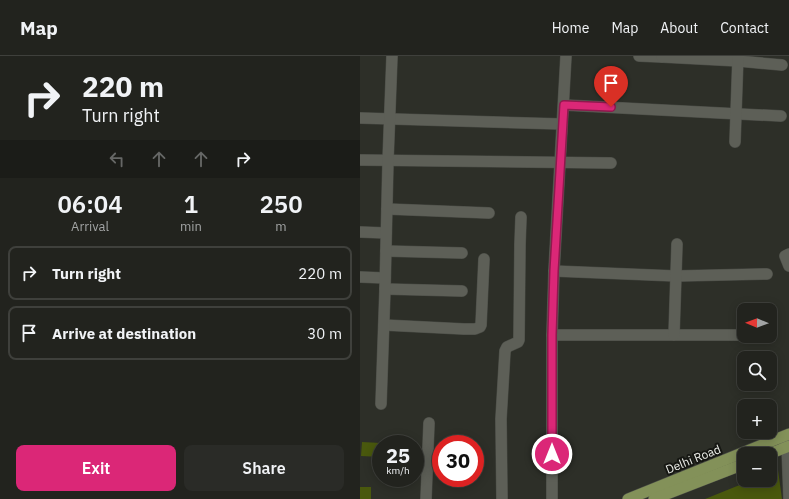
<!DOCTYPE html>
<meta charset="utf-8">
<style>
:root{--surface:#22231e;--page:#2a2b27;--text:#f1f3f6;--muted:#a2a4a4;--line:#3f403c;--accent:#db2777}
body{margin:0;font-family:"IBM Plex Sans",sans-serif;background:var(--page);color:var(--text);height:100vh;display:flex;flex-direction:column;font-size:15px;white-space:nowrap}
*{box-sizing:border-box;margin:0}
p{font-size:13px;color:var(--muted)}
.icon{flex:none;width:22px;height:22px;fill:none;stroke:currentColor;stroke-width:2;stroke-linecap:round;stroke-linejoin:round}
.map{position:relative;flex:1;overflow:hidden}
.details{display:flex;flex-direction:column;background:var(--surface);width:360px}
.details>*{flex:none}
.guide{background:#22231e;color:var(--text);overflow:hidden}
.needle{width:26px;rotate:271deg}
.fabs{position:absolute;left:377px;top:247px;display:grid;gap:8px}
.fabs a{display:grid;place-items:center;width:40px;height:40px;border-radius:8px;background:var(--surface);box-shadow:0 2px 10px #0003,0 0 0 1px var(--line);font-size:20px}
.speed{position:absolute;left:12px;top:379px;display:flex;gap:8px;font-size:20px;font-weight:700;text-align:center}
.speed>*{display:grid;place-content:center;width:52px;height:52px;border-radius:50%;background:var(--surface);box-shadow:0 2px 10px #0003,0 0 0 1px var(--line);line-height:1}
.speed small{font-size:10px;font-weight:400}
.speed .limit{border:6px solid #d22;background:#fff;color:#111}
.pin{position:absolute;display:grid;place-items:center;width:34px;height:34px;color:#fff;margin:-41px -17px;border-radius:50% 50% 50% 0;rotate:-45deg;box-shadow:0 0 4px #0007}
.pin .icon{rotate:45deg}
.me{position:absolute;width:44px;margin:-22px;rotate:0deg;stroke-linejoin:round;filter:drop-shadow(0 0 3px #0008)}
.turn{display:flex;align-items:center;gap:14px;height:84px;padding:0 16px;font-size:18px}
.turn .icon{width:52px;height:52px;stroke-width:2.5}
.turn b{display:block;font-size:28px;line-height:34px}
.lanes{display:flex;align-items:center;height:38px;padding:0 16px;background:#0003;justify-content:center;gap:20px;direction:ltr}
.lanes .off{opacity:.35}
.eta{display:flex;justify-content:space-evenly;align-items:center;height:68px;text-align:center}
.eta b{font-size:24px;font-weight:600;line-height:28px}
.button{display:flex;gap:8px;margin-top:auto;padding:8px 16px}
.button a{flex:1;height:46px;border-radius:8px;background:var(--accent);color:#fff;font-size:16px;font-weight:600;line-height:46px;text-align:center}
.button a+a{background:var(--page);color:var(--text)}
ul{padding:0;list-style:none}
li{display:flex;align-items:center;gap:12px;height:54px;margin:0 8px 6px;padding:0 8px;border:2px solid var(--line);border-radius:8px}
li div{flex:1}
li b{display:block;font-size:15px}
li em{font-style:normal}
header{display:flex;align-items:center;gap:24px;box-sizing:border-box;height:56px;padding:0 20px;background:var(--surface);border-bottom:1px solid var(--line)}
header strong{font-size:19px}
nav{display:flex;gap:22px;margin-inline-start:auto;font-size:14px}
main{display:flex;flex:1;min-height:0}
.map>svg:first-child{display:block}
</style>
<header>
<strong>Map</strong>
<nav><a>Home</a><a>Map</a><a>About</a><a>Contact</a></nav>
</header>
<main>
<section class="details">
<div class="guide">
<div class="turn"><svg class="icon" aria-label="right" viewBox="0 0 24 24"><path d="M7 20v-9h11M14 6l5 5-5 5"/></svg><div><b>220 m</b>Turn right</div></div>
<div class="lanes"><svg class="icon off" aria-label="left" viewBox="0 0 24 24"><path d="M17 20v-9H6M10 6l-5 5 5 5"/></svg><svg class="icon off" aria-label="ahead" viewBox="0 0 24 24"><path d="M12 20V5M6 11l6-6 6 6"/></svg><svg class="icon off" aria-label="ahead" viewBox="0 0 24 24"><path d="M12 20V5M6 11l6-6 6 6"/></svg><svg class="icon" aria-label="right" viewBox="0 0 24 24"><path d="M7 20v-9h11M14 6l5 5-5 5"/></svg></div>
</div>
<div class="eta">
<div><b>06:04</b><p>Arrival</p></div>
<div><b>1</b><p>min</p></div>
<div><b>250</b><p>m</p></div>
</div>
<ul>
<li><svg class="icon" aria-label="right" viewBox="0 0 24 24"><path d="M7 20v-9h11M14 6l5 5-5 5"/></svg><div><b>Turn right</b></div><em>220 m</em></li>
<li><svg class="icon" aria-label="arrive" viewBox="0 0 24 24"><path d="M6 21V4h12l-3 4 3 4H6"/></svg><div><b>Arrive at destination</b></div><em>30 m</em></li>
</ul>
<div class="button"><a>Exit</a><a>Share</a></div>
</section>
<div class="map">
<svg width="429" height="443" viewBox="0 0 429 443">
<rect width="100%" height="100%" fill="#2d2f28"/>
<g fill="#49580d">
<polygon points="2,386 21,387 21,401 1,400"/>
<polygon points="418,414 422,443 345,443 392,424 410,424 410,417"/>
<rect x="0" y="431" width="11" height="12"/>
</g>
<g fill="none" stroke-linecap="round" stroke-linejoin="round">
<defs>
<g id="minor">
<polyline points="279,0 302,1"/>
<polyline points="302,0 302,1 378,5 422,9"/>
<polyline points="204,49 421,60"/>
<polyline points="0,62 202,68"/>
<polyline points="375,86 378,0"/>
<polyline points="0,104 251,107"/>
<polyline points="27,153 129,157"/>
<polyline points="0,176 26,177"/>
<polyline points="26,195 102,197"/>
<polyline points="429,198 425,200 429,210"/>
<polyline points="194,215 316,220 407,218"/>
<polyline points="0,221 25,222"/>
<polyline points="25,233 102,235"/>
<polyline points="24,269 104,273 115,273 120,271 121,269 124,203"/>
<polyline points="192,279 384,279"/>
<polyline points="314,279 317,188"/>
<polyline points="21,348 25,233 28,105 32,0"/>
<polyline points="424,382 427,391 429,443"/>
<polyline points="66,443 69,367"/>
<polyline points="142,443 141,363 145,295 147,291 158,286 159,284 160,188 161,161"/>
<polyline points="192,443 192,279 194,215 206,0"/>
</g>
<g id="primary">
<polyline points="409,398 429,390"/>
<polyline points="268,443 429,378"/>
<polyline points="294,443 384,408"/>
</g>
</defs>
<use href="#minor" stroke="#494b45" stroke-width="12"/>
<use href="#primary" stroke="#494b45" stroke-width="12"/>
<use href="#minor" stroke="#5d5f57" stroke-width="11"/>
<use href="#primary" stroke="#839159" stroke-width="11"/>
</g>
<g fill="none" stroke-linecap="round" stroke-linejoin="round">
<defs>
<polyline id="route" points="192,398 192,279 194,215 204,49 251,51"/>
</defs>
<use href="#route" stroke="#8e194d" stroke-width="10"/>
<use href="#route" stroke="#db2777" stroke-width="7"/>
</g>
<g text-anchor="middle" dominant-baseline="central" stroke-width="4" stroke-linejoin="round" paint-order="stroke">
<g font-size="12" fill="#eceee9" stroke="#161713">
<text transform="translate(333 403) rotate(-22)">Delhi Road</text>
</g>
</g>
</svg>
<div class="fabs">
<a><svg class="needle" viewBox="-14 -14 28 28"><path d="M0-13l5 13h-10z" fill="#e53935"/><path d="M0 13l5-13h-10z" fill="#a2a4a4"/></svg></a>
<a><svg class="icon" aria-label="search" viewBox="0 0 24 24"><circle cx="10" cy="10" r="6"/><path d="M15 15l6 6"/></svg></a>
<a>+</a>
<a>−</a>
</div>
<div class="speed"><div>25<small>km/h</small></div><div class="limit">30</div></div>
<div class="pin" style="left:251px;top:51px;background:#d93025"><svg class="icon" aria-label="arrive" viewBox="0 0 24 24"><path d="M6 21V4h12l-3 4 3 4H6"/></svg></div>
<svg class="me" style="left:192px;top:398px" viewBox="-20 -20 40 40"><circle r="17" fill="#db2777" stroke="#fff" stroke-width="3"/><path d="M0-11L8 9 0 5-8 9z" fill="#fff"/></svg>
</div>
</main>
